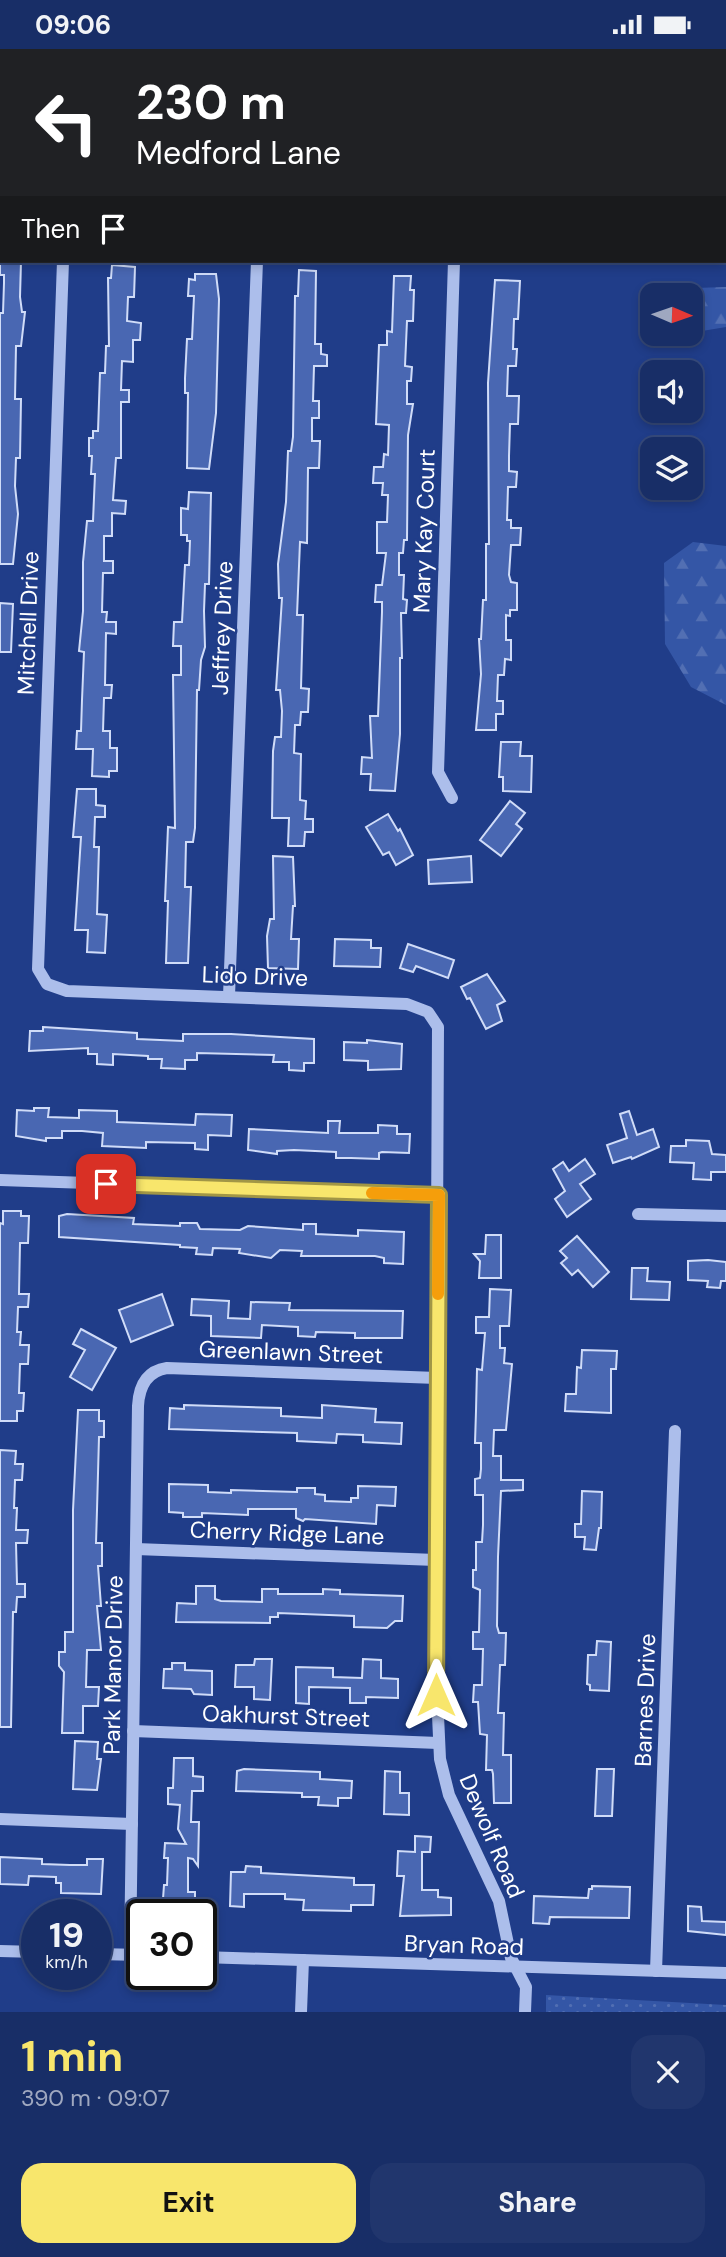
<!DOCTYPE html>
<meta charset="utf-8">
<style>
:root{--surface:#182e67;--page:#21366d;--text:#f1f3f6;--muted:#9fa8c0;--line:#364a7b;--accent:#f8e66c}
body{margin:0;font-family:"DM Sans",sans-serif;background:var(--page);color:var(--text);height:100vh;display:flex;flex-direction:column;font-size:26px;white-space:nowrap}
*{box-sizing:border-box;margin:0}
p{font-size:23px;color:var(--muted)}
.icon{flex:none;width:38px;height:38px;fill:none;stroke:currentColor;stroke-width:2;stroke-linecap:round;stroke-linejoin:round}
.map{position:relative;height:1963px;overflow:hidden}
.panel{display:flex;flex-direction:column;background:var(--surface);flex:1}
.panel>*{flex:none}
.guide{position:absolute;left:0px;top:0px;width:726px;height:214px;box-shadow:0 4px 10px #0003,0 0 0 2px var(--line);background:#202124;color:#fff;overflow:hidden}
.needle{width:46px;rotate:92deg}
.buttons{position:absolute;left:640px;top:234px;display:grid;gap:14px}
.buttons a{display:grid;place-items:center;width:63px;height:63px;border-radius:14px;background:var(--surface);box-shadow:0 4px 10px #0003,0 0 0 2px var(--line);font-size:35px}
.speed{position:absolute;left:21px;top:1850px;display:flex;gap:14px;font-size:35px;font-weight:700;text-align:center}
.speed>*{display:grid;place-content:center;width:91px;height:91px;border-radius:50%;background:var(--surface);box-shadow:0 4px 10px #0003,0 0 0 2px var(--line);line-height:1}
.speed small{font-size:18px;font-weight:400}
.speed .limit{border:4px solid #111;border-radius:10px;background:#fff;color:#111}
.pin{position:absolute;display:grid;place-items:center;width:60px;height:60px;color:#fff;margin:-30px;border-radius:14px;box-shadow:0 4px 10px #0006}
.me{position:absolute;width:77px;margin:-38px;rotate:0deg;stroke-linejoin:round;filter:drop-shadow(0 0 5px #0008)}
.turn{display:flex;align-items:center;gap:24px;height:147px;padding:0 21px;font-size:32px}
.turn .icon{width:91px;height:91px;stroke-width:2.5}
.turn b{display:block;font-size:49px;line-height:60px}
.then{display:flex;align-items:center;height:66px;padding:0 21px;background:#0003;gap:14px;font-size:26px}
.round{display:grid;place-items:center;flex:none;width:74px;height:74px;border-radius:21px;background:var(--page)}
.head{display:flex;align-items:center;justify-content:space-between;height:119px;padding:0 21px}
h1{font-size:42px;font-weight:700;line-height:52px;color:var(--accent)}
.primary-button{display:flex;gap:14px;margin-top:auto;padding:14px 21px}
.primary-button a{flex:1;height:80px;border-radius:21px;background:var(--accent);color:#111;font-size:28px;font-weight:700;line-height:80px;text-align:center}
.primary-button a+a{background:var(--page);color:var(--text)}
.status{display:flex;justify-content:space-between;align-items:center;height:49px;padding:0 35px;background:var(--surface);direction:ltr}
.status svg{height:19px;fill:currentColor}
.map>svg:first-child{display:block}
</style>
<div class="status"><b>09:06</b><svg viewBox="0 0 49 12"><path d="M0 12V9h3v3zM5 12V6h3v6zM10 12V3h3v9zM15 12V0h3v12zM26 1h20v11H26zM47 4h2v5h-2z"/></svg></div>
<div class="map">
<svg width="726" height="1963" viewBox="0 0 726 1963">
<defs>
<pattern id="grass-dots" width="8" height="8" patternUnits="userSpaceOnUse" patternTransform="scale(1.75)"><rect width="8" height="8" fill="#3456a6"/><path d="M2 2h.1M6 6h.1" fill="none" stroke="#526fb3" stroke-width="1.8" stroke-linecap="round"/></pattern>
<pattern id="forest-firs" width="22" height="20" patternUnits="userSpaceOnUse" patternTransform="scale(1.75)"><rect width="22" height="20" fill="#3456a6"/><path d="M5 1l3.5 6h-7zM16 11l3.5 6h-7z" fill="#526fb3"/></pattern>
<pattern id="wetland-marsh" width="20" height="14" patternUnits="userSpaceOnUse" patternTransform="scale(1.75)"><rect width="20" height="14" fill="#3456a6"/><path d="M1 5h8M5 5V1M11 12h8M15 12V8" fill="none" stroke="#526fb3"/></pattern>
</defs>
<rect width="100%" height="100%" fill="#203d89"/>
<polygon fill="url(#grass-dots)" points="546,1946 726,1956 726,1963 546,1963"/>
<g fill="url(#forest-firs)">
<polygon points="726,238 726,278 702,282 691,273 689,247 695,239"/>
<polygon points="693,493 726,497 726,656 691,638 665,595 664,514"/>
</g>
<polygon fill="url(#wetland-marsh)" points="0,0 255,0 2,2 2,170"/>
<g fill="#4967b2" stroke="#d0dcf8" stroke-width="2">
<polygon points="0,212 21,212 20,248 22,263 25,263 21,297 16,297 15,350 21,350 20,409 16,409 15,437 18,465 13,515 0,515 0,264 3,264 4,234 4,226 0,226"/>
<polygon points="112,216 135,218 134,248 128,248 127,272 141,274 140,291 133,291 133,313 122,312 121,341 129,341 129,353 121,353 121,409 116,409 113,451 126,452 125,465 112,464 112,487 104,487 104,512 113,512 113,524 103,524 102,563 107,563 106,573 116,573 116,585 106,584 105,636 112,636 111,649 104,649 103,682 110,682 110,699 117,699 117,722 109,722 109,728 92,727 93,700 76,700 77,682 81,682 82,651 84,603 79,602 83,562 83,513 87,472 93,472 95,425 91,425 92,407 89,407 89,389 93,389 93,382 98,382 100,324 105,324 106,297 109,297 108,229 111,229"/>
<polygon points="299,221 316,222 315,295 321,295 321,305 327,306 327,317 314,317 313,352 319,352 319,369 312,369 312,392 320,392 319,419 308,419 307,494 300,493 297,566 303,566 301,639 309,640 308,663 301,663 300,676 295,676 294,704 301,705 300,751 306,752 305,770 313,770 313,783 305,783 304,797 288,797 289,769 272,769 273,702 275,688 281,688 282,662 280,641 276,641 282,549 279,549 278,515 286,453 288,402 291,402 293,388 295,247 298,247"/>
<polygon points="195,225 216,225 219,250 216,364 209,420 187,419 188,344 185,344 185,329 187,290 192,290 194,247 188,247 189,230 195,231"/>
<polygon points="394,227 411,227 410,241 414,241 413,272 407,272 405,317 412,318 411,332 407,332 407,355 413,355 408,386 407,491 404,491 403,504 399,504 399,526 404,526 403,550 407,551 406,564 401,564 402,609 400,609 400,685 395,742 370,741 371,725 361,725 362,708 372,709 370,667 378,667 382,563 382,553 375,553 376,536 382,536 386,504 377,504 377,473 387,473 388,446 382,446 383,434 373,434 374,418 383,418 384,405 388,406 389,376 376,375 379,296 387,296 387,282 392,283"/>
<polygon points="495,231 520,232 518,270 514,270 513,300 517,300 516,317 508,317 507,347 519,347 518,375 510,375 509,407 509,422 517,423 516,438 508,438 507,471 511,471 511,479 521,479 520,496 511,496 509,526 511,533 517,534 517,561 510,561 510,567 506,566 506,591 511,591 511,611 505,610 504,626 498,626 497,652 503,652 503,665 496,665 496,681 476,681 481,625 479,590 481,590 483,551 486,551 486,495 489,495 488,334"/>
<polygon points="189,443 211,444 209,535 205,535 204,562 205,598 201,611 199,641 197,641 195,779 193,793 186,793 185,838 191,838 188,914 166,914 168,852 165,852 168,778 175,779 173,626 181,626 181,597 173,597 174,573 182,573 185,516 189,516 190,492 187,492 187,486 181,486 181,459 188,460"/>
<polygon points="0,554 13,555 11,603 0,603"/>
<polygon points="501,693 521,693 520,707 532,707 531,743 503,742 503,728 499,728"/>
<polygon points="77,740 96,740 96,756 105,757 105,768 95,768 94,798 99,798 97,865 107,866 105,904 87,903 88,881 75,881 81,788 73,788"/>
<polygon points="510,752 525,764 516,775 522,780 501,807 480,791"/>
<polygon points="388,765 398,782 400,780 413,806 396,816 389,803 383,806 366,778"/>
<polygon points="273,807 293,808 295,857 293,857 291,890 299,890 298,920 268,919 267,887 270,870 274,870"/>
<polygon points="471,807 472,833 429,835 428,811"/>
<polygon points="335,890 371,891 371,899 381,899 380,918 334,917"/>
<polygon points="408,895 454,911 448,929 416,917 413,923 400,919"/>
<polygon points="487,925 505,952 497,956 502,972 486,980 470,949 467,950 461,938"/>
<polygon points="43,978 137,984 137,990 183,992 183,985 231,985 314,990 314,1014 304,1014 304,1022 289,1021 289,1013 273,1013 274,1006 197,1004 197,1011 185,1011 185,1020 161,1019 162,1010 148,1010 148,1007 113,1005 113,1016 97,1015 97,1005 88,1005 88,999 29,1002 30,982 43,982"/>
<polygon points="367,991 402,995 401,1020 368,1021 368,1012 344,1011 344,993 367,994"/>
<polygon points="34,1059 49,1059 48,1068 79,1069 79,1061 117,1062 117,1073 195,1076 196,1065 232,1066 231,1087 208,1086 208,1101 195,1100 195,1094 146,1093 146,1099 102,1097 103,1084 82,1082 62,1082 62,1089 46,1089 46,1092 16,1087 17,1061 34,1062"/>
<polygon points="629,1062 637,1086 653,1080 659,1098 632,1110 631,1108 613,1114 607,1096 627,1089 620,1065"/>
<polygon points="328,1072 340,1072 339,1084 378,1084 378,1076 397,1077 397,1085 410,1085 409,1104 382,1103 379,1104 379,1110 351,1109 336,1109 336,1103 294,1101 277,1102 277,1105 248,1101 249,1080 328,1084"/>
<polygon points="686,1091 709,1092 712,1105 726,1106 726,1123 711,1123 711,1131 693,1130 694,1114 670,1113 671,1097 686,1097"/>
<polygon points="585,1110 595,1125 580,1135 591,1150 567,1168 555,1150 565,1142 553,1120 563,1113 569,1122"/>
<polygon points="3,1162 21,1162 21,1167 29,1167 28,1194 20,1194 19,1245 29,1245 28,1258 18,1258 17,1283 21,1283 20,1296 29,1296 28,1315 20,1315 19,1344 24,1344 23,1362 17,1362 17,1372 0,1372 0,1174 3,1175"/>
<polygon points="67,1165 134,1169 133,1175 180,1177 180,1174 197,1174 200,1180 240,1181 248,1177 303,1181 303,1175 316,1175 316,1185 358,1187 358,1181 404,1183 403,1215 384,1214 384,1209 375,1207 301,1207 302,1202 280,1201 271,1209 239,1204 240,1200 213,1199 212,1206 196,1205 197,1199 180,1198 180,1196 59,1188 59,1167"/>
<polygon points="486,1186 501,1186 501,1229 479,1229 480,1212 474,1205 485,1205"/>
<polygon points="577,1187 609,1223 593,1238 578,1221 572,1226 561,1214 567,1209 560,1202"/>
<polygon points="708,1211 726,1213 726,1232 721,1232 720,1239 707,1238 708,1232 688,1231 688,1212"/>
<polygon points="632,1219 648,1219 647,1232 670,1233 669,1251 631,1250"/>
<polygon points="490,1240 511,1241 509,1277 500,1277 500,1299 505,1299 504,1314 512,1315 506,1381 494,1381 493,1407 501,1407 501,1431 523,1431 523,1441 501,1442 498,1508 497,1577 499,1584 506,1584 505,1616 500,1616 498,1664 504,1664 503,1706 511,1706 511,1754 494,1754 493,1725 492,1721 486,1721 487,1686 480,1685 478,1653 473,1653 474,1636 482,1636 483,1600 473,1600 473,1583 479,1583 480,1541 473,1538 473,1521 476,1521 476,1493 482,1493 483,1476 483,1446 475,1446 475,1430 480,1429 481,1420 481,1394 475,1394 476,1362 477,1320 482,1321 485,1284 476,1284 476,1268 489,1268"/>
<polygon points="162,1245 173,1276 131,1293 119,1261"/>
<polygon points="192,1250 229,1252 228,1269 250,1270 251,1253 290,1254 289,1261 403,1262 402,1289 355,1289 355,1284 316,1283 315,1288 298,1287 298,1278 262,1276 261,1289 211,1287 211,1267 191,1266"/>
<polygon points="81,1280 116,1299 92,1341 70,1328 85,1301 73,1295"/>
<polygon points="582,1301 617,1302 616,1320 611,1320 611,1364 565,1362 566,1345 576,1345 577,1318 581,1319"/>
<polygon points="184,1356 281,1359 281,1367 322,1369 322,1356 376,1360 375,1373 402,1374 401,1395 363,1393 363,1386 337,1385 336,1394 297,1392 297,1384 169,1380 170,1359 184,1360"/>
<polygon points="78,1361 99,1361 99,1372 104,1372 104,1388 99,1388 97,1461 96,1494 102,1494 102,1517 98,1517 101,1557 97,1557 101,1601 87,1601 86,1638 99,1638 98,1657 83,1657 83,1684 62,1684 64,1623 59,1617 59,1603 65,1603 65,1583 73,1583 73,1461"/>
<polygon points="0,1401 16,1402 15,1415 23,1415 22,1431 15,1431 14,1459 17,1459 16,1481 28,1481 27,1494 16,1494 17,1535 25,1535 25,1548 17,1548 16,1563 13,1563 11,1678 0,1678"/>
<polygon points="169,1435 208,1436 208,1443 231,1444 231,1441 297,1443 297,1439 315,1439 315,1445 325,1446 325,1452 351,1453 351,1449 358,1449 358,1437 396,1438 395,1457 377,1456 376,1475 305,1470 303,1472 296,1469 296,1460 248,1460 248,1466 202,1464 202,1468 183,1468 183,1464 169,1463"/>
<polygon points="582,1442 602,1443 601,1479 599,1479 596,1501 584,1500 585,1488 575,1488 575,1475 581,1475"/>
<polygon points="196,1537 215,1537 215,1550 221,1552 262,1553 262,1540 278,1540 278,1545 323,1545 323,1540 340,1541 340,1545 403,1547 402,1572 395,1572 387,1579 354,1578 354,1567 278,1564 278,1568 270,1568 270,1574 176,1573 177,1554 196,1555"/>
<polygon points="597,1592 611,1593 609,1642 590,1641 590,1636 587,1635 588,1606 596,1606"/>
<polygon points="255,1610 272,1610 270,1651 254,1650 254,1638 235,1638 236,1616 254,1616"/>
<polygon points="363,1610 381,1611 381,1629 398,1630 398,1649 366,1648 366,1654 350,1654 350,1639 309,1638 309,1655 296,1654 296,1618 333,1619 333,1628 362,1629"/>
<polygon points="172,1614 185,1614 185,1621 212,1622 212,1646 194,1645 191,1640 163,1639 164,1620 172,1620"/>
<polygon points="75,1692 98,1693 97,1710 101,1710 97,1741 73,1740"/>
<polygon points="174,1709 193,1709 193,1727 203,1728 203,1742 192,1742 191,1773 199,1773 198,1817 193,1810 188,1809 188,1843 195,1843 195,1866 167,1866 167,1850 163,1850 164,1836 167,1836 168,1809 164,1809 165,1794 186,1795 178,1780 180,1756 168,1755 168,1739 173,1739"/>
<polygon points="244,1720 320,1723 320,1730 352,1732 351,1749 338,1749 338,1757 318,1756 319,1748 302,1748 302,1744 236,1742 237,1722"/>
<polygon points="597,1720 614,1720 612,1767 595,1767"/>
<polygon points="385,1722 400,1723 400,1744 409,1744 409,1766 384,1765"/>
<polygon points="415,1787 431,1788 430,1803 422,1803 422,1841 438,1841 438,1848 451,1849 451,1866 400,1867 404,1827 397,1827 398,1802 415,1803"/>
<polygon points="0,1808 42,1810 42,1815 70,1816 87,1816 87,1810 103,1810 101,1845 61,1844 61,1834 56,1834 56,1828 29,1827 28,1836 0,1835"/>
<polygon points="246,1817 261,1818 261,1824 354,1829 354,1836 374,1836 373,1856 351,1856 351,1862 303,1861 304,1851 285,1850 285,1845 244,1845 244,1858 230,1857 231,1823 245,1823"/>
<polygon points="592,1837 630,1838 629,1869 550,1868 549,1875 533,1874 534,1847 588,1849 589,1840 592,1840"/>
<polygon points="688,1857 701,1858 702,1872 726,1873 726,1886 688,1882"/>
</g>
<g fill="none" stroke-linecap="round" stroke-linejoin="round">
<g stroke="#acbeeb" stroke-width="12">
<polyline points="478,2 479,0"/>
<polyline points="724,76 726,76"/>
<polyline points="0,177 2,177"/>
<polyline points="724,201 726,201"/>
<polyline points="63,212 38,920 47,935 67,942 407,955 428,963 438,978 435,1601 440,1710 449,1746 499,1852 511,1909 526,1938 525,1963"/>
<polyline points="452,749 438,723 454,212"/>
<polyline points="229,947 257,212"/>
<polyline points="0,1131 439,1146"/>
<polyline points="638,1165 726,1167"/>
<polyline points="136,1500 436,1511"/>
<polyline points="133,1682 438,1694"/>
<polyline points="0,1770 132,1775"/>
<polyline points="0,1902 37,1903"/>
<polyline points="96,1905 142,1906"/>
<path d="M130 1906 138 1357C139 1337 147 1322 167 1319L437 1329"/>
<polyline points="201,1908 726,1924"/>
<polyline points="656,1922 675,1382"/>
<polyline points="301,1963 303,1911"/>
</g>
</g>
<g fill="none" stroke-linecap="round" stroke-linejoin="round">
<defs>
<polyline id="route" points="106,1135 439,1146 436,1646"/>
</defs>
<use href="#route" stroke="#a19646" stroke-width="18"/>
<use href="#route" stroke="#f8e66c" stroke-width="12"/>
<polyline stroke="#f59e0b" stroke-width="12" points="372,1144 439,1146 438,1245"/>
</g>
<g text-anchor="middle" dominant-baseline="central" stroke-width="5" stroke-linejoin="round" paint-order="stroke">
<g font-size="23" fill="#fff" stroke="#203d89">
<text transform="translate(424 482) rotate(-88)">Mary Kay Court</text>
<text transform="translate(28 574) rotate(-88)">Mitchell Drive</text>
<text transform="translate(222 579) rotate(-88)">Jeffrey Drive</text>
<text transform="translate(255 927) rotate(2)">Lido Drive</text>
<text transform="translate(291 1303) rotate(2)">Greenlawn Street</text>
<text transform="translate(287 1484) rotate(2)">Cherry Ridge Lane</text>
<text transform="translate(113 1616) rotate(-89)">Park Manor Drive</text>
<text transform="translate(645 1651) rotate(-88)">Barnes Drive</text>
<text transform="translate(286 1667) rotate(2)">Oakhurst Street</text>
<text transform="translate(492 1787) rotate(67)">Dewolf Road</text>
<text transform="translate(464 1896) rotate(2)">Bryan Road</text>
</g>
</g>
</svg>
<div class="buttons">
<a><svg class="needle" viewBox="-14 -14 28 28"><path d="M0-13l5 13h-10z" fill="#e53935"/><path d="M0 13l5-13h-10z" fill="#9fa8c0"/></svg></a>
<a><svg class="icon" aria-label="sound" viewBox="0 0 24 24"><path d="M4 9h4l5-4v14l-5-4H4zM17 9q2 3 0 6"/></svg></a>
<a><svg class="icon" aria-label="layers" viewBox="0 0 24 24"><path d="M12 4l9 5-9 5-9-5zM3 14l9 5 9-5"/></svg></a>
</div>
<div class="speed"><div>19<small>km/h</small></div><div class="limit">30</div></div>
<div class="pin" style="left:106px;top:1135px;background:#d93025"><svg class="icon" aria-label="arrive" viewBox="0 0 24 24"><path d="M6 21V4h12l-3 4 3 4H6"/></svg></div>
<svg class="me" style="left:436px;top:1646px" viewBox="-20 -20 40 40"><path d="M0-17L14 15 0 8-14 15z" fill="#f8e66c" stroke="#fff" stroke-width="4"/></svg>
<div class="guide">
<div class="turn"><svg class="icon" aria-label="left" viewBox="0 0 24 24"><path d="M17 20v-9H6M10 6l-5 5 5 5"/></svg><div><b>230 m</b>Medford Lane</div></div>
<div class="then">Then<svg class="icon" aria-label="arrive" viewBox="0 0 24 24"><path d="M6 21V4h12l-3 4 3 4H6"/></svg></div>
</div>
</div>
<section class="panel">
<div class="head"><div><h1>1 min</h1><p>390 m · 09:07</p></div><a class="round"><svg class="icon" aria-label="close" viewBox="0 0 24 24"><path d="M6 6l12 12M18 6L6 18"/></svg></a></div>
<div class="primary-button"><a>Exit</a><a>Share</a></div>
</section>
